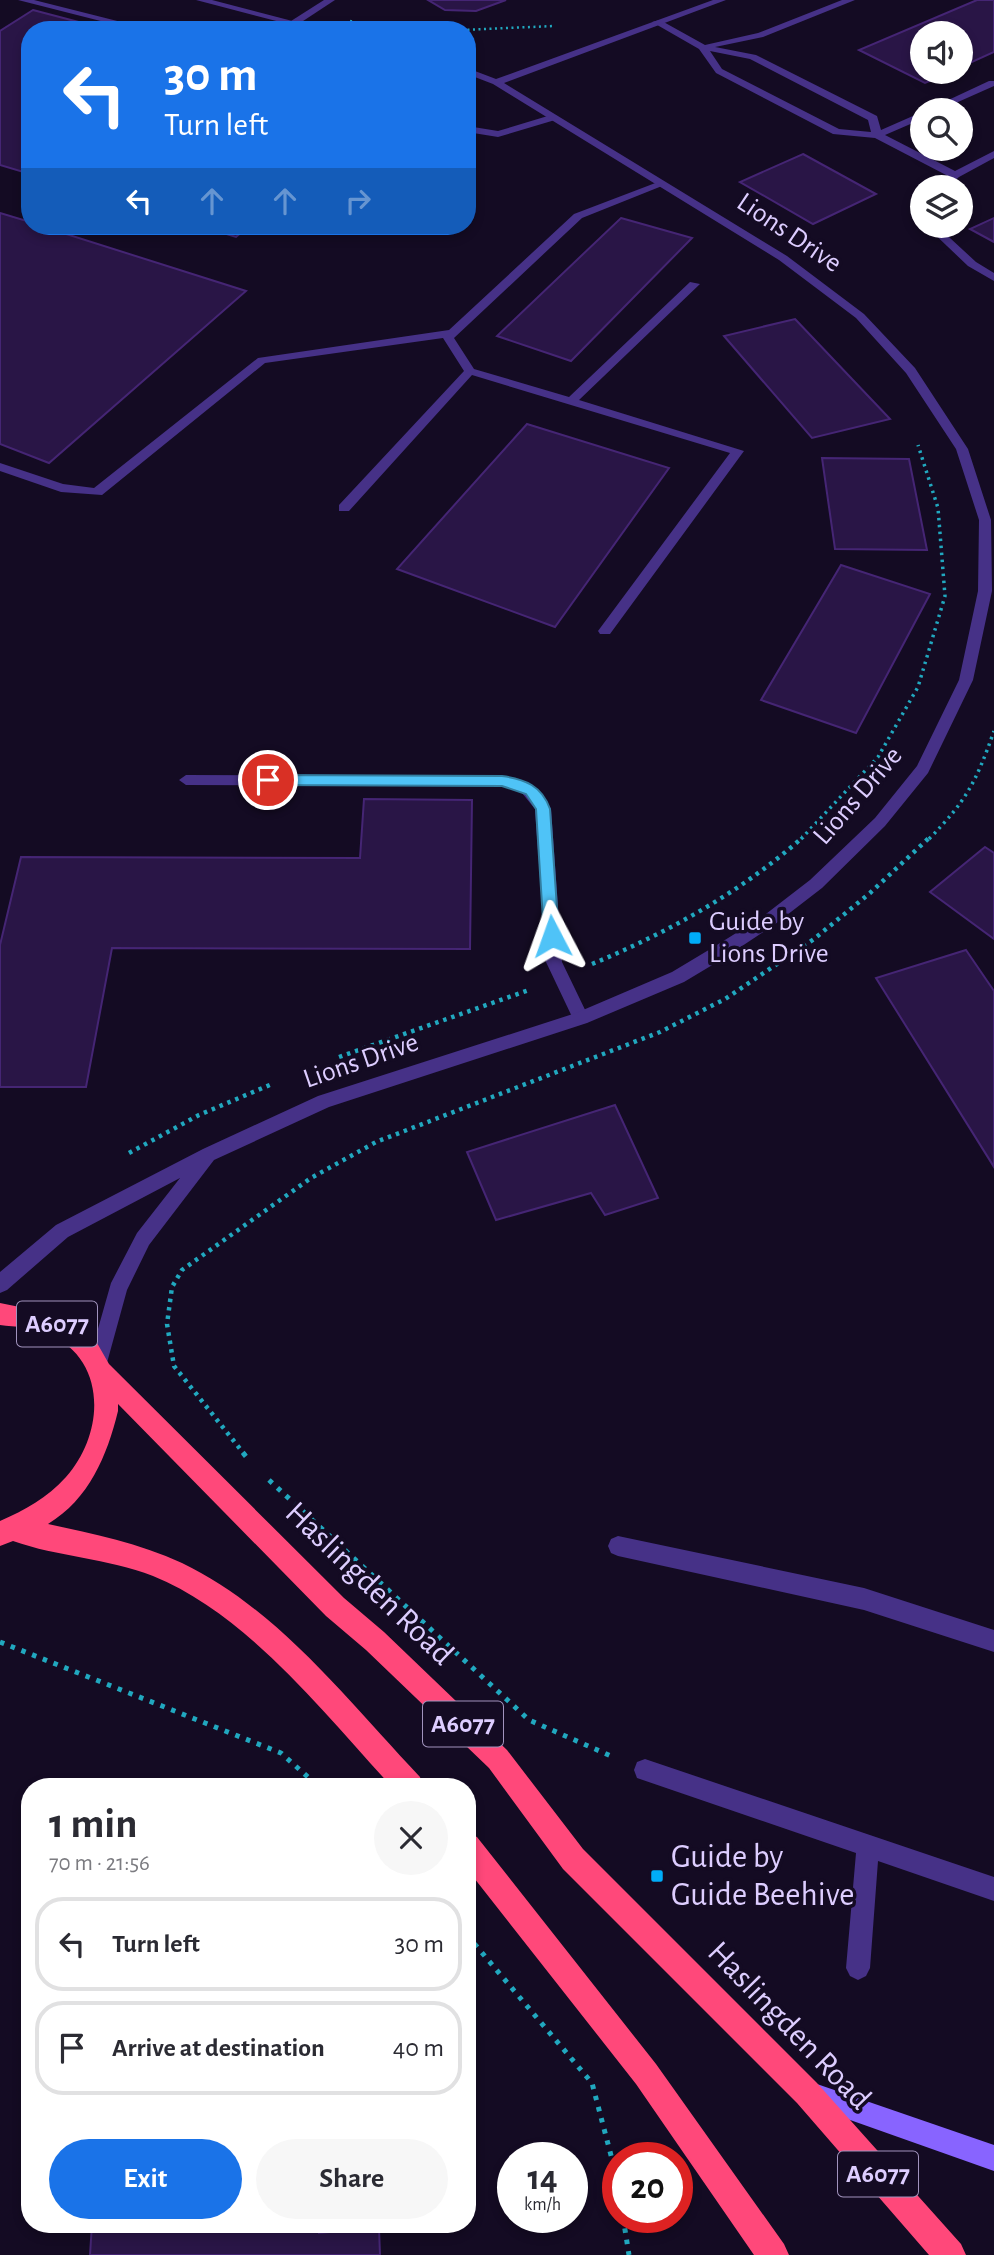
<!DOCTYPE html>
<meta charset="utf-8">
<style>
:root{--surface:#fff;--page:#f7f7f7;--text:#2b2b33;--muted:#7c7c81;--line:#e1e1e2;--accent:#1a73e8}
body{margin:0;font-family:"Alegreya Sans",sans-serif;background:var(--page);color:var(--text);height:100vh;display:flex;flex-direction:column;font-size:26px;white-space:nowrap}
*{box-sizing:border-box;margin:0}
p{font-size:23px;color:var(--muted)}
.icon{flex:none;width:38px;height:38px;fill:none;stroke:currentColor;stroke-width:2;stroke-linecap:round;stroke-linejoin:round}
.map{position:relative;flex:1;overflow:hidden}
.drawer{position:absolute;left:21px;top:1778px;width:455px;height:455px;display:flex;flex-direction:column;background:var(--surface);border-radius:28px;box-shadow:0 4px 10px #0003}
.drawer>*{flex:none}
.top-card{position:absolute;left:21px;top:21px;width:455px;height:214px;border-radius:28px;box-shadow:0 4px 10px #0003;background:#1a73e8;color:#fff;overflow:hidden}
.tools{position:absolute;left:910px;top:21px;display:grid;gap:14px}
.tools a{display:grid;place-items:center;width:63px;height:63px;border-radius:50%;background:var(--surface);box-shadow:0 4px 10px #0003;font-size:35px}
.speed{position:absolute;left:497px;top:2142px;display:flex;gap:14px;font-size:35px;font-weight:700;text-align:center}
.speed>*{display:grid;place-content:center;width:91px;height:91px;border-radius:50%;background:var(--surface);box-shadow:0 4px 10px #0003;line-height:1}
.speed small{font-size:18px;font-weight:400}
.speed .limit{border:10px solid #d22;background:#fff;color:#111}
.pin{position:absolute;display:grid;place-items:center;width:60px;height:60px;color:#fff;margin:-30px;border:4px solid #fff;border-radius:50%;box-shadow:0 2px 7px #0007}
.me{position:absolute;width:77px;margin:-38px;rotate:356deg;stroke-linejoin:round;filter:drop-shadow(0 0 5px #0008)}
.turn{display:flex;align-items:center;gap:24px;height:147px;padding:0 28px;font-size:32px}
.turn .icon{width:91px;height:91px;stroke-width:2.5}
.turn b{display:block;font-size:49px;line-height:60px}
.lanes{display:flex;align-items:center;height:66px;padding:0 28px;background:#0003;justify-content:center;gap:35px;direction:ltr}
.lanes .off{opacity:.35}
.round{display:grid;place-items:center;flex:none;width:74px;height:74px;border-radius:37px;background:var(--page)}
.head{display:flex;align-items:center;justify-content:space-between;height:119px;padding:0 28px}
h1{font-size:42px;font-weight:700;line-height:52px}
.action{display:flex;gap:14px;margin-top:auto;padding:14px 28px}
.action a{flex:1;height:80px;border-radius:42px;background:var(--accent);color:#fff;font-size:28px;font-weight:700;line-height:80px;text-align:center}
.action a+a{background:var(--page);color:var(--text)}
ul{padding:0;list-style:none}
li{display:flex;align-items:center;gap:21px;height:94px;margin:0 14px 10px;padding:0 14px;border:4px solid var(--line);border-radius:28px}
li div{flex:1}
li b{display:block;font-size:26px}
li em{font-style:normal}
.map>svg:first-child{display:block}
</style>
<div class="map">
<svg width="994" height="2255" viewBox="0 0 994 2255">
<rect width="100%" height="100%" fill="#140b23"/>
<g fill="#291546" stroke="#452574" stroke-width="2">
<polygon points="428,0 506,0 476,11 445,10"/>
<polygon points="977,0 994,0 994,52 961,67 961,33 922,33 922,72 951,72 925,83 859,50"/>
<polygon points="33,10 109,30 30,30 30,174 0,165 0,31"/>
<polygon points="803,154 876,194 813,224 740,182"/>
<polygon points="0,213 30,222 30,226 41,226 246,291 49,463 0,444"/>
<polygon points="621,218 692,238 571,361 497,336"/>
<polygon points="994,218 994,242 970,229"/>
<polygon points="200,226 249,226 236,237"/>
<polygon points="795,319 890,419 812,438 724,336"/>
<polygon points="527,424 669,468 555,627 397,569"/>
<polygon points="822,458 909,459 927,550 835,549"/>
<polygon points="841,565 930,594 856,733 761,700"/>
<polygon points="364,799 472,800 470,949 112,948 86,1087 0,1087 0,945 21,857 360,858"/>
<polygon points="985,847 994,853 994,939 930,892"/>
<polygon points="966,950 994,991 994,1167 876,978"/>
<polygon points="615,1105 658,1198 605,1215 591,1193 496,1220 467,1152"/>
<polygon points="92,2224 319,2224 319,2233 379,2228 380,2255 90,2255"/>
</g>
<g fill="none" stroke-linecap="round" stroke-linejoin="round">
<g stroke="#21a8bf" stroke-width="2.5" stroke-dasharray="2 3.5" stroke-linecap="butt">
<polyline points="350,21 385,30"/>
<polyline points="462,30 554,26"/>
</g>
<g stroke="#21a8bf" stroke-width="3.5" stroke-dasharray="2.5 4.5" stroke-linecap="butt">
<polyline points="801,839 878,757 918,687 945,596 938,508 918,445"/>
<path d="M929 839C967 800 976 782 994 731"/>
</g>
<g stroke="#21a8bf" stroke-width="4.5" stroke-dasharray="3.5 5" stroke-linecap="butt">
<path d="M592 964C669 932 741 892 803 837"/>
<polyline points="339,1057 529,990"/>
<polyline points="129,1153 199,1115 272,1084"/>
<polyline points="245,1455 174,1366 167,1324 172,1287 182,1270 311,1178 376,1142 660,1032 725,999 814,939 870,893 930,837"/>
</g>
<g stroke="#21a8bf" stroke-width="5" stroke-dasharray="4.5 7" stroke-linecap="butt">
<polyline points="243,1453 248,1459"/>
<polyline points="269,1480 529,1720 611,1756"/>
<polyline points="0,1642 281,1753 319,1787"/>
<polyline points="467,1935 592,2083 618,2182"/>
<polyline points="623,2217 629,2255"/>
</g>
<g fill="#463187" fill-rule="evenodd">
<polygon points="18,0 34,0 153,30 136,30"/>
<polygon points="324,0 335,0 297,25 291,25 291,21"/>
<path d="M842 0H855L763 37 715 47 756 55 877 116 881 130 922 112V119L885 135 955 171 994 151V158L959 177 947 187H936L948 176 875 138 833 134 716 73 699 49 652 22 660 20 705 45 758 33ZM710 51 750 59 868 120 871 132 839 129 722 69Z"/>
<polygon points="989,81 994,81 994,86 940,110 927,110"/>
<polygon points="551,115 555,116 555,120 498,137 467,132 467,126 498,131"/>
<polygon points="658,182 667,184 582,218 454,338 474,369 569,397 690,282 700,284 579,400 744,451 610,634 600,634 598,631 730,453 472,375 349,511 339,511 339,505 464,371 443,338 265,363 102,495 61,492 0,471 0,463 63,484 94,488 258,358 449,330 574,214"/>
<polygon points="926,226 937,226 976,262 994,273 994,281 968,266"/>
<path d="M186 775 502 776C525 780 540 787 551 809L562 962 589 1018 587 1023H575L546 962 535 809 522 793 502 786 186 785 179 780Z"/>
<polygon points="618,1536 864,1588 994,1630 994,1652 864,1610 618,1556 611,1553 608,1546 611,1539"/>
</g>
<g fill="#463187" fill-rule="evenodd">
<polygon points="196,0 212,0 327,30 311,30"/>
<polygon points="713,0 726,0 504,83 787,256 864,314 915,368 968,449 991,520 992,591 973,680 928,773 885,826 822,888 774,925 724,958 684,982 587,1023 329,1107 214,1160 149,1245 127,1290 105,1370 98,1373 91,1370 88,1364 111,1283 137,1233 180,1178 68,1237 7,1290 0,1293 0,1272 56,1225 203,1149 318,1096 576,1013 672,972 712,948 762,917 810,880 875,818 917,766 959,680 978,591 979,520 956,449 906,373 856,318 779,260 493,84 467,74 467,68 496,79"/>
<polygon points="645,1759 994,1877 994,1901 878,1861 870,1968 866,1976 858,1980 850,1976 846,1968 856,1853 637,1778 634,1770 637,1762"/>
</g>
<polygon fill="#8864ff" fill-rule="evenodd" points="814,2083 994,2145 994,2171 805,2104 802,2095 805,2086"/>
<g fill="#ff487a" fill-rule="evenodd">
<path d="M0 1303 59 1315 93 1336 109 1364 344 1598 384 1632 507 1750 583 1849 817 2083 961 2244 966 2255H929L797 2103 563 1869 489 1768 366 1650 326 1616 118 1404V1411C107 1456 89 1499 48 1524 94 1534 139 1543 182 1563 278 1609 348 1701 420 1777L423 1787H392C324 1713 247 1614 153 1576 107 1558 58 1557 13 1541L0 1546V1521C25 1510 47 1498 66 1477 105 1433 108 1359 47 1333 34 1327 15 1327 0 1325Z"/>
<polygon points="467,1833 477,1837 656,2064 784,2244 789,2255 754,2255 636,2084 467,1869"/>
</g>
</g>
<path fill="#4fc3f7" stroke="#337fa1" stroke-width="2" d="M268 775 502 776C525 779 542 786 550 809L559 936 557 941H547L544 936 536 809 526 794 502 786 268 785 261 780Z"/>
<g fill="#00acf8" stroke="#140b23" stroke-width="2.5">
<rect x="688" y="931" width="14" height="14" rx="3.5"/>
<rect x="650" y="1869" width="14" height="14" rx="3.5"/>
</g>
<g text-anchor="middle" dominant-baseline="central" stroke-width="7" stroke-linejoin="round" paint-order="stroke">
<g fill="#140b23" stroke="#a193bd" stroke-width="2">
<rect x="17" y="1301.5" width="80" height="45" rx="5"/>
<rect x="423" y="1701.5" width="80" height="45" rx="5"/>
<rect x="838" y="2151.5" width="80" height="45" rx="5"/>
</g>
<g font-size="26" font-weight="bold" fill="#ddcdff">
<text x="57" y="1324">A6077</text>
<text x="463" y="1724">A6077</text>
<text x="878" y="2174">A6077</text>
</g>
<g font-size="28" fill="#ddcdff" stroke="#140b23">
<text transform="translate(789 233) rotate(34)">Lions Drive</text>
<text transform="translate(858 796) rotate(-49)">Lions Drive</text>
<text transform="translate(361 1061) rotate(-19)">Lions Drive</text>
</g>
<g font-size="28" fill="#ddcdff" stroke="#140b23" text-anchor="start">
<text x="709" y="922">Guide by<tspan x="709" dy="32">Lions Drive</tspan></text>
</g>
<g font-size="33" fill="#ddcdff" stroke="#140b23">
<text transform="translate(369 1584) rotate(44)">Haslingden Road</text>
<text transform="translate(789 2026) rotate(46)">Haslingden Road</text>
</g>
<g font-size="33" fill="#ddcdff" stroke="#140b23" text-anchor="start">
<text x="671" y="1857">Guide by<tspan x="671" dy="38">Guide Beehive</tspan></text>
</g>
</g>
</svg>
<div class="tools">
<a><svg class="icon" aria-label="sound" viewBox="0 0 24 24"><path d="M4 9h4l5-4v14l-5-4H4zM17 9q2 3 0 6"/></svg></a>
<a><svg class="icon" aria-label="search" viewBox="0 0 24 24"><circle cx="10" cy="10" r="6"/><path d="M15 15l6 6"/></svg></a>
<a><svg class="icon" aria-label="layers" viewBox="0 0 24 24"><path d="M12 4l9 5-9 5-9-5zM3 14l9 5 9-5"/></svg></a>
</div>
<div class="speed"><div>14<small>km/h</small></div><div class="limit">20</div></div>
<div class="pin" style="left:268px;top:780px;background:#d93025"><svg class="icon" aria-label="arrive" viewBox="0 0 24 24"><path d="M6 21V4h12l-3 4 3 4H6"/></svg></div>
<svg class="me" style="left:552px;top:936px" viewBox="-20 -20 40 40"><path d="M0-17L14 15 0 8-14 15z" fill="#4fc3f7" stroke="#fff" stroke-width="4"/></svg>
<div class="top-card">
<div class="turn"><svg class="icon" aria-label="left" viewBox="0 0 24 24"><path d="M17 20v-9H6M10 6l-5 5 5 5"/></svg><div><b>30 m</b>Turn left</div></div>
<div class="lanes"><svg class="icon" aria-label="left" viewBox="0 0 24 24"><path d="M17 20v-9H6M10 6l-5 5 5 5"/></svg><svg class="icon off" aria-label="ahead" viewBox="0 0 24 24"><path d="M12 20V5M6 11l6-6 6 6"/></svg><svg class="icon off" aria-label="ahead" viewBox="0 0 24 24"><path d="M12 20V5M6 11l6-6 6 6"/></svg><svg class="icon off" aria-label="right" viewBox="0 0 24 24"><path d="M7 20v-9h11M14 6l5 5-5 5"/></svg></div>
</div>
<section class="drawer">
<div class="head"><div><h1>1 min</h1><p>70 m · 21:56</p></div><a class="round"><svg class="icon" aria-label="close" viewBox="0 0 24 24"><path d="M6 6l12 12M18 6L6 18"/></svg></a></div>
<ul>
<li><svg class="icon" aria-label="left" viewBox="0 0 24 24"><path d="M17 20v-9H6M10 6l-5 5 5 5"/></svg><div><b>Turn left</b></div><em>30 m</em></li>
<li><svg class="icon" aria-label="arrive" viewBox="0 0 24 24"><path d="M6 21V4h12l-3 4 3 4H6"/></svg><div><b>Arrive at destination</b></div><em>40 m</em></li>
</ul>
<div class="action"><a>Exit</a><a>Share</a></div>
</section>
</div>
